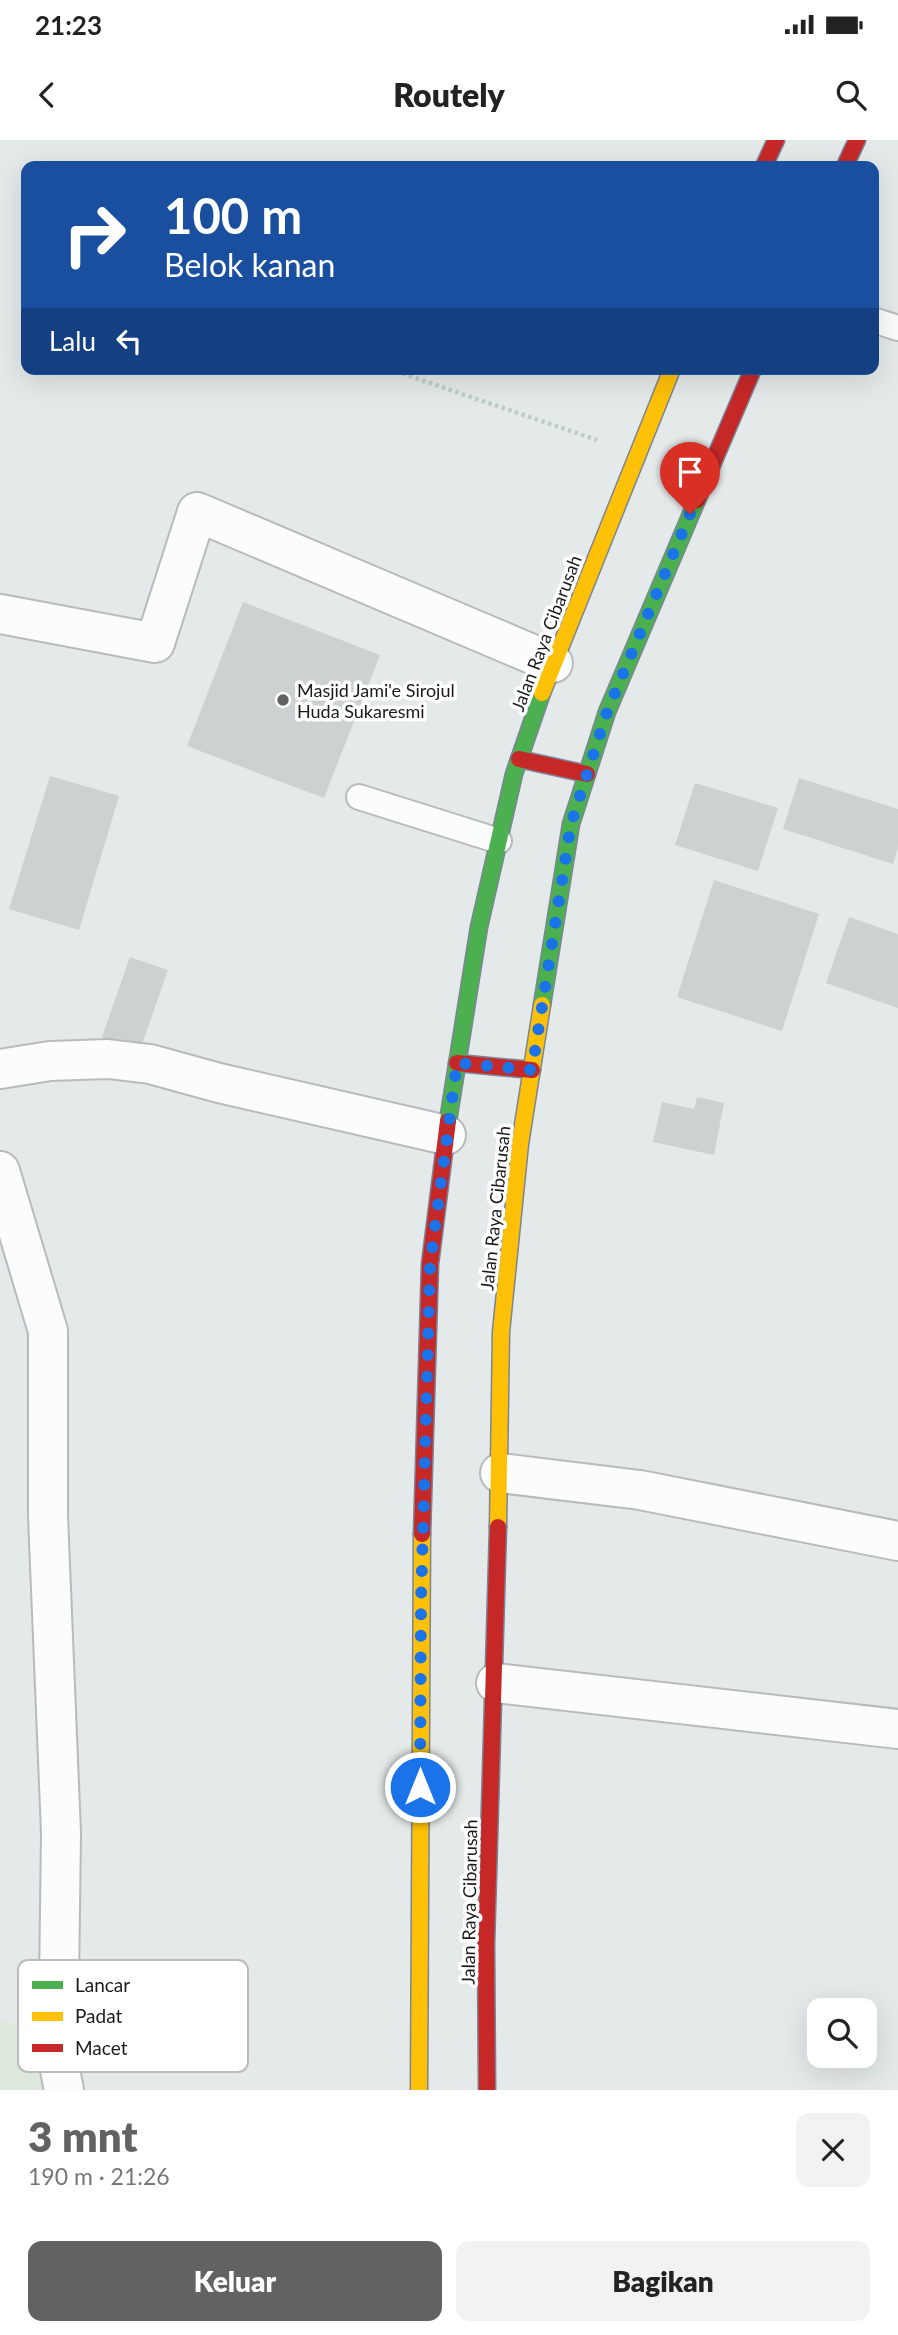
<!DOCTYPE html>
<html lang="id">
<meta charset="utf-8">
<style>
:root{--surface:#fff;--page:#f2f2f2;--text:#222;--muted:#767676;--accent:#616363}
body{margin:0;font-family:Lato,sans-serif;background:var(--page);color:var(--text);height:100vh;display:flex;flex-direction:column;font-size:26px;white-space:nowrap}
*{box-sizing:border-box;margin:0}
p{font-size:23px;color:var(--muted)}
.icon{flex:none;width:38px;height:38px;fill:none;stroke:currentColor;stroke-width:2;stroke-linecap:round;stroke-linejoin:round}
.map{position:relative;height:1950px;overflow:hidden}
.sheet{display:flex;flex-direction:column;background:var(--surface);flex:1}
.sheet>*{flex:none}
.hud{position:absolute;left:21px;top:21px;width:858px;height:214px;border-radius:14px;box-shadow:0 7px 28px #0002;background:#1a4fa0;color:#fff;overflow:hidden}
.buttons{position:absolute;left:807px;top:1858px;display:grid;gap:14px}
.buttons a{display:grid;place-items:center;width:70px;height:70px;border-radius:14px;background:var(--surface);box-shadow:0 7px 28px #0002;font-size:35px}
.pin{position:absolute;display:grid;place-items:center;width:60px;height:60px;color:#fff;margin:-72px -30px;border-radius:50% 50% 50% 0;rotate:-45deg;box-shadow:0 0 7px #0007}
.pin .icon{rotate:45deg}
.me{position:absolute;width:77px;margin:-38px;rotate:0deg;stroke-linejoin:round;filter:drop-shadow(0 0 5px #0008)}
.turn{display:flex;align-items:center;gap:24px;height:147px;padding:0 28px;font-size:32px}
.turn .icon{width:91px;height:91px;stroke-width:2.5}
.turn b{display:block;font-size:49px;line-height:60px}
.then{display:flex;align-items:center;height:66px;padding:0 28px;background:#0003;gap:14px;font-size:26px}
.round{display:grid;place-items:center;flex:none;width:74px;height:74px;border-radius:14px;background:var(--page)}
.headline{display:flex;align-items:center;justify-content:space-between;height:119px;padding:0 28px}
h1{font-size:42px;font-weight:800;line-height:52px;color:var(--accent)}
.button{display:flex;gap:14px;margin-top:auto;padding:14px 28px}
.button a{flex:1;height:80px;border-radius:14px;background:var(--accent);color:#fff;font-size:28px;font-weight:800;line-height:80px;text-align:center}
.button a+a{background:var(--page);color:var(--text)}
.status{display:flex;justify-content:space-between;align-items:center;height:49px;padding:0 35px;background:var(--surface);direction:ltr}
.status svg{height:19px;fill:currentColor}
header{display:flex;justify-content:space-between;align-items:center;height:91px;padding:0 28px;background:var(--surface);font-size:32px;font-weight:800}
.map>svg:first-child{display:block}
</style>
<div class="status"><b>21:23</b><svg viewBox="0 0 49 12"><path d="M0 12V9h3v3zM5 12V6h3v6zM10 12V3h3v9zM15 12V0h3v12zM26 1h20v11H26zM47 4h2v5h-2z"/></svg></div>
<header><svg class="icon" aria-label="back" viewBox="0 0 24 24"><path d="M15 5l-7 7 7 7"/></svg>Routely<svg class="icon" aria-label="search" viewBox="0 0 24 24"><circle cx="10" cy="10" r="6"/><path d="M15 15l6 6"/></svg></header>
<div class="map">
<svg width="898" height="1950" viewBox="0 0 898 1950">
<rect width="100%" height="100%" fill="#e4e9ea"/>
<polygon fill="#dde8dc" points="0,1880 54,1898 64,1950 0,1950"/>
<g fill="#ccd2d2">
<polygon points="243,462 380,515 324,658 187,606"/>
<polygon points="50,636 119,656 79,790 9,769"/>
<polygon points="799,638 898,669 898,707 893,724 783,689"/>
<polygon points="695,643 778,668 758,731 675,705"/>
<polygon points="714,740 819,774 782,891 677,857"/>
<polygon points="849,777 898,794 898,868 826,843"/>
<polygon points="130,817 168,830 140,910 102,897"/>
<polygon points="697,957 724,963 714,1015 653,1002 662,962 694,969"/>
</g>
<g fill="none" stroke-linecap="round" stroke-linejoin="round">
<defs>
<g id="lane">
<polyline points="873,180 898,188"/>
<polyline points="359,657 499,701"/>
</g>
<g id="street">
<polyline points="0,474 155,503 197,372 553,523"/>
<polyline points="0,929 50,921 108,919 150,924 219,943 446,995"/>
<polyline points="0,1031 48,1191 48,1376 61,1693 58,1920 64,1950"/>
<polyline points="500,1333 640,1350 898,1401"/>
<polyline points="496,1543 898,1589"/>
</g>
<g id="fast">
<polyline points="542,865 571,684 607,572 697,360"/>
<polyline points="448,981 479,787 514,634 542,553"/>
</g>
<g id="slow">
<polyline points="542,553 672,229"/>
<polyline points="498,1387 501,1192 520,1004 542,865"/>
<polyline points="419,1950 422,1394"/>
</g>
<g id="jam">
<polyline points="764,26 776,0"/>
<polyline points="845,26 857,0"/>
<polyline points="697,360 753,229"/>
<polyline points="519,619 587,634"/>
<polyline points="457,923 532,930"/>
<polyline points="422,1394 430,1124 448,981"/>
<polyline points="487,1950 486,1805 498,1387"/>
</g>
</defs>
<use href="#lane" stroke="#b9bbbb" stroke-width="28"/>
<use href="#street" stroke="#b9bbbb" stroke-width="42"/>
<use href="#fast" stroke="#7c8594" stroke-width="19"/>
<use href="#slow" stroke="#7c8594" stroke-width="19"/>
<use href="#jam" stroke="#7c8594" stroke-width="19"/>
<polyline stroke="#bdcec9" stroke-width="4.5" stroke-dasharray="3.5 3.5" stroke-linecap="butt" points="389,229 597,300"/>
<use href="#lane" stroke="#fbfcfc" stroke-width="24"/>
<use href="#street" stroke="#fbfcfc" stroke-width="38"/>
<use href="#fast" stroke="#4caf50" stroke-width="16"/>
<use href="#slow" stroke="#ffc107" stroke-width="16"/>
<use href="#jam" stroke="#c62828" stroke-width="16"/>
</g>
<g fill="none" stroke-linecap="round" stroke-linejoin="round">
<polyline stroke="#1a73e8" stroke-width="12" stroke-dasharray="0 21.6" points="420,1647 421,1462 430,1124 457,923 532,930 571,684 607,572 690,374"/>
</g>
<circle fill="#616363" stroke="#fff" stroke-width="2.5" cx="283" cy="560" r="7"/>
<g text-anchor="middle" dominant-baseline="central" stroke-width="7" stroke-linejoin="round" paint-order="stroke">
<g font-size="18" fill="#1b1b1b" stroke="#fff">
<text transform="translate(546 493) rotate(-69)">Jalan Raya Cibarusah</text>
<text transform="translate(495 1068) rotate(-84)">Jalan Raya Cibarusah</text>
<text transform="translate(469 1762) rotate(-89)">Jalan Raya Cibarusah</text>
</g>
<g font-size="18" fill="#1b1b1b" stroke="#fff" text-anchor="start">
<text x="297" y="550">Masjid Jami'e Sirojul<tspan x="297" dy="21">Huda Sukaresmi</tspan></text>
</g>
</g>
<rect x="18" y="1820" width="230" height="112" rx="10" fill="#fff" stroke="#bbb" stroke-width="2"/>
<rect x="32" y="1841" width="31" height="8" fill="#4caf50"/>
<rect x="32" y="1872" width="31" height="9" fill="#ffc107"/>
<rect x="32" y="1904" width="31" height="8" fill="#c62828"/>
<g font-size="19" fill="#1b1b1b">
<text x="75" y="1852">Lancar</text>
<text x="75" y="1883">Padat</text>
<text x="75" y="1915">Macet</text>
</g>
</svg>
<div class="buttons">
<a><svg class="icon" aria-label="search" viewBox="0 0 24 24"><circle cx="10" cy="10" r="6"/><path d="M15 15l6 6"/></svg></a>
</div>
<div class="pin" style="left:690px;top:374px;background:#d93025"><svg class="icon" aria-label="arrive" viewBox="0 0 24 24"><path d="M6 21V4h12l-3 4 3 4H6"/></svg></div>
<svg class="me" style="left:420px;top:1647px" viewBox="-20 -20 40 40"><circle r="17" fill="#1a73e8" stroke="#fff" stroke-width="3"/><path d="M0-11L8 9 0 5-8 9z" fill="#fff"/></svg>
<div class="hud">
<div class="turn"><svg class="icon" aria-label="right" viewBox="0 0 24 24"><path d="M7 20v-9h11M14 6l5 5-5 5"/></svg><div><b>100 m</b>Belok kanan</div></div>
<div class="then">Lalu<svg class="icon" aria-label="left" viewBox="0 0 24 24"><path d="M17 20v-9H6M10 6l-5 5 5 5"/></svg></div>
</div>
</div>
<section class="sheet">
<div class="headline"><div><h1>3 mnt</h1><p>190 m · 21:26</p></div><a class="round"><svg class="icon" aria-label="close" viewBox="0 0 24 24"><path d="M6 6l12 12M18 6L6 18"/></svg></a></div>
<div class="button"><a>Keluar</a><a>Bagikan</a></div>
</section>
